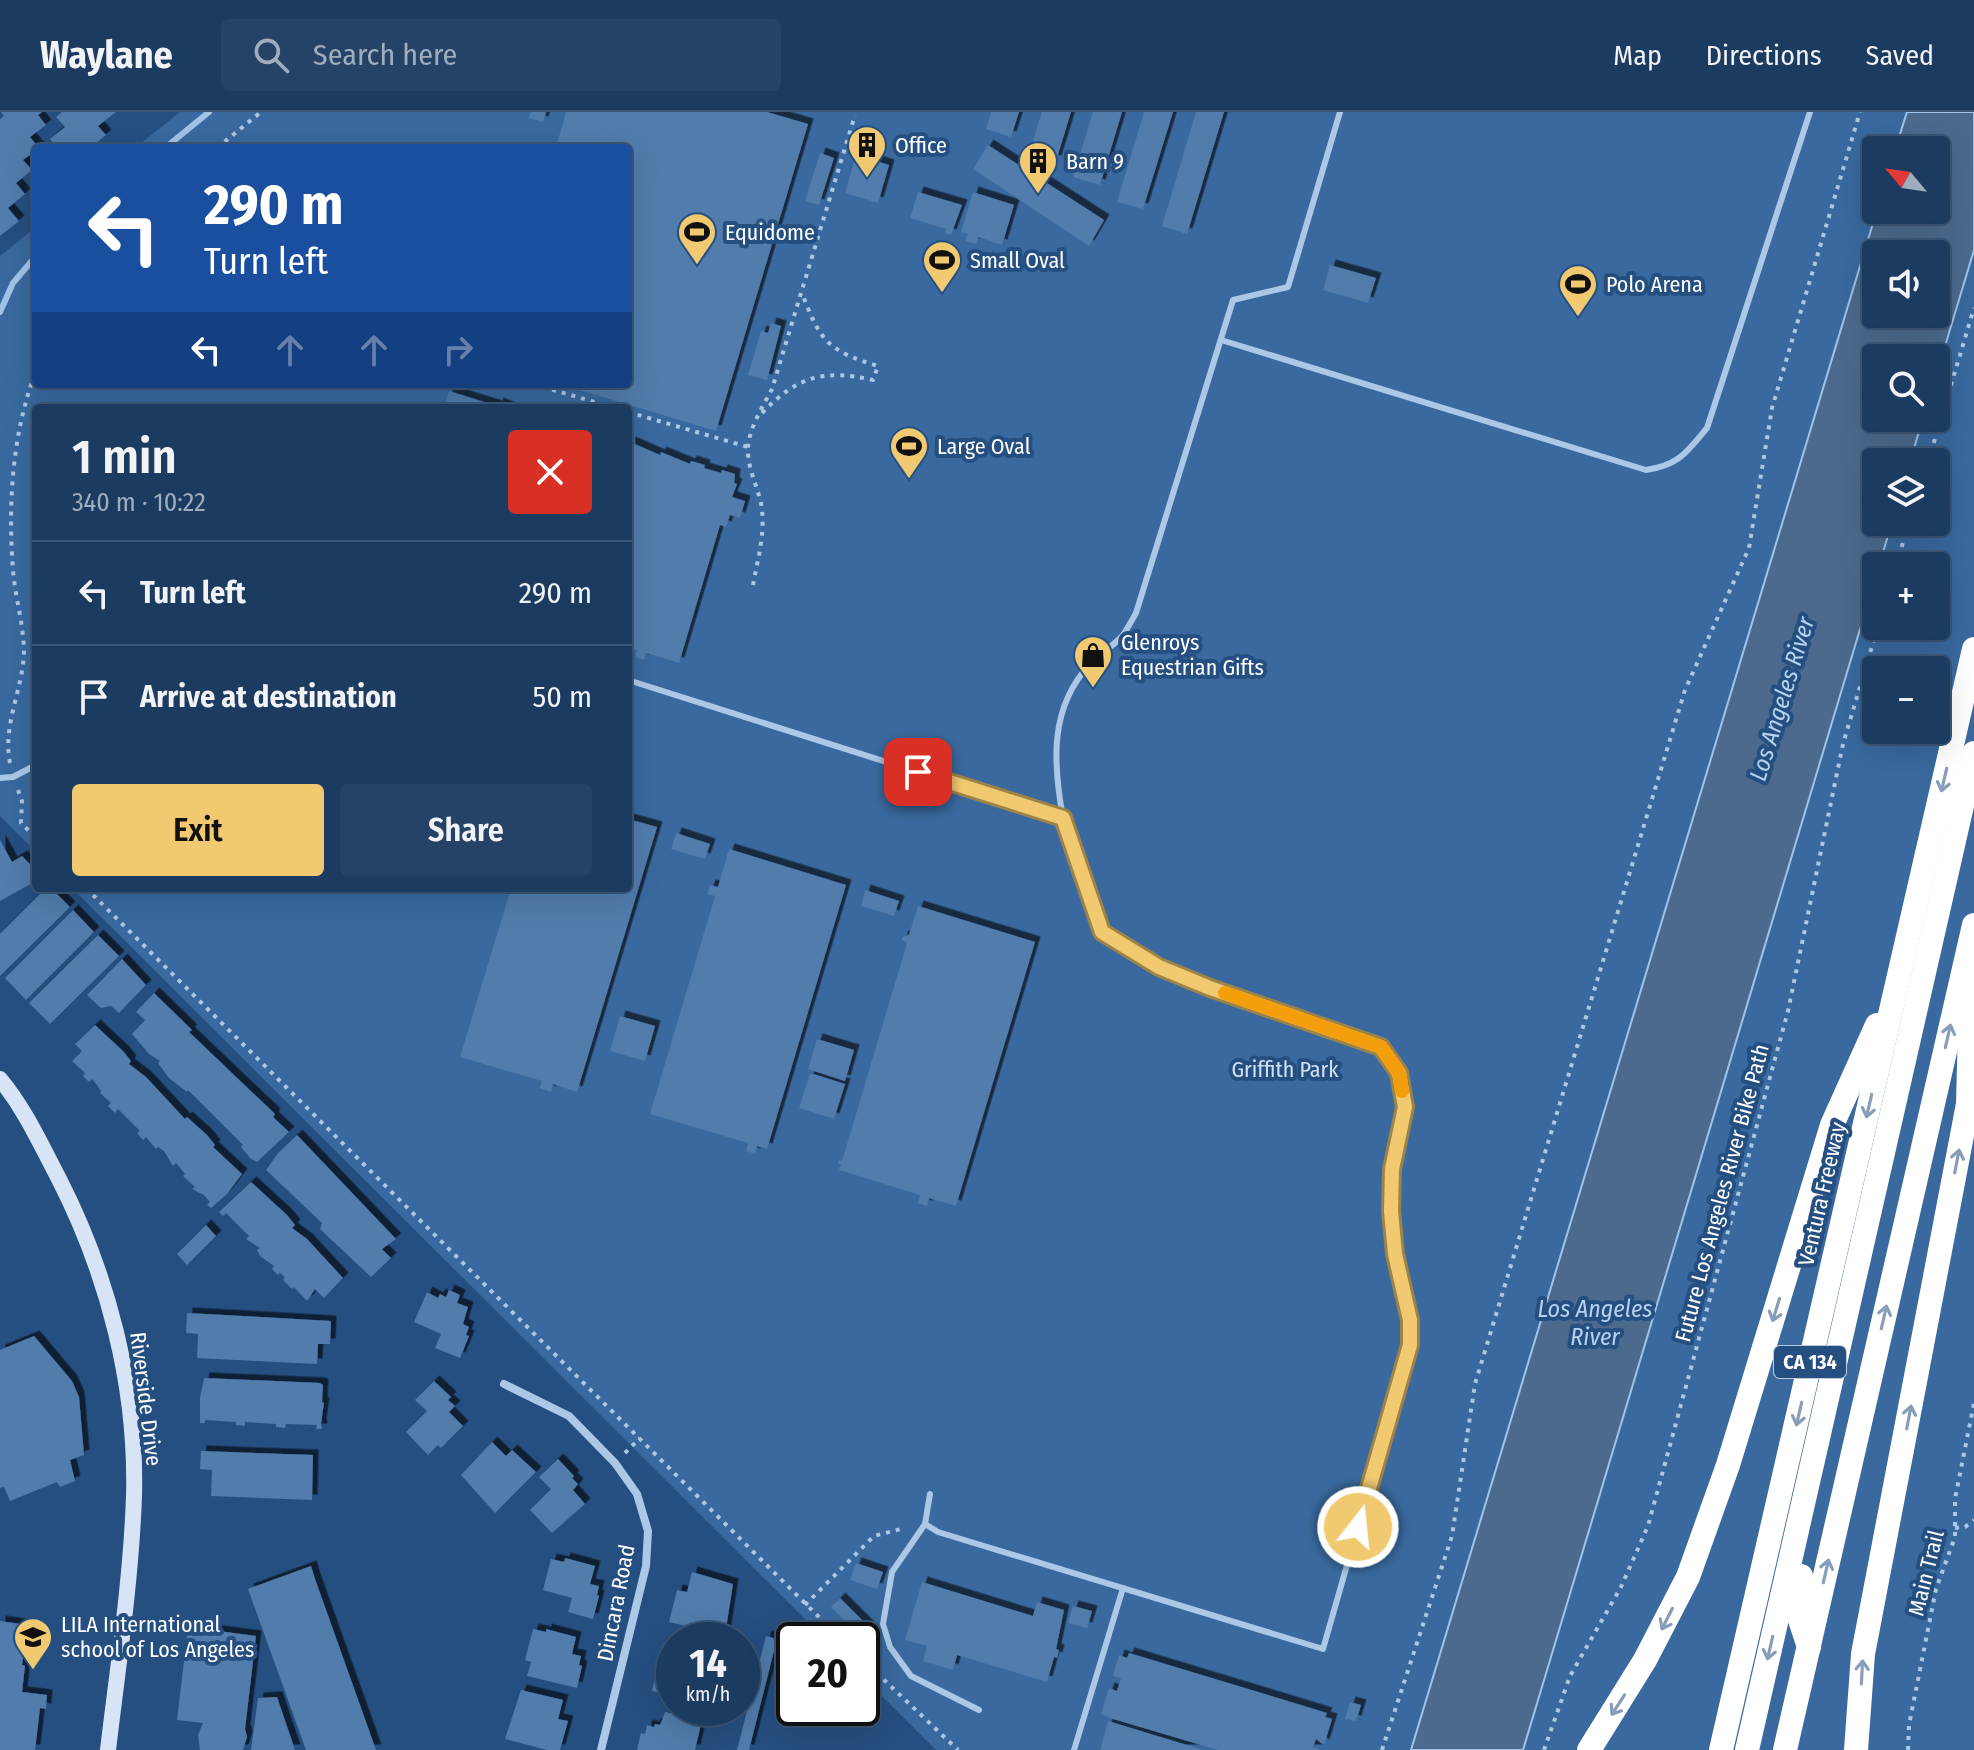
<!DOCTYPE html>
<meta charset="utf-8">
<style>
:root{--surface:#1c3b61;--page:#254267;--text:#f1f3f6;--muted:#a0adbd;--line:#3a5576;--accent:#f0c970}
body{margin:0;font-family:"Fira Sans Condensed",sans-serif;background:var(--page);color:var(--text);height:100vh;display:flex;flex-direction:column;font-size:30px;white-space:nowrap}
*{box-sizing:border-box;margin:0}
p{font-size:26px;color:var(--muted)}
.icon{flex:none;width:44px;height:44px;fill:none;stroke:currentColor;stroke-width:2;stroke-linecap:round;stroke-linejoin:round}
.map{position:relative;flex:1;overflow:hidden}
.panel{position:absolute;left:32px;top:292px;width:600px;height:488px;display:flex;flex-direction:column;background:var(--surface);border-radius:8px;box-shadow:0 8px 32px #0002,0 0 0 2px var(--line)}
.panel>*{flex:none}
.banner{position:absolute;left:32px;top:32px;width:600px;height:244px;border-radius:8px;box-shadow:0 8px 32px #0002,0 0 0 2px var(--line);background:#1a4fa0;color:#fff;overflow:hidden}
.needle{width:52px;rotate:299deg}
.controls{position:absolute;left:1862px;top:24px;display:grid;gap:16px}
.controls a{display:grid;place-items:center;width:88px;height:88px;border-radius:8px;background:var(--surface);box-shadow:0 8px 32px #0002,0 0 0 2px var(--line);font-size:40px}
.speed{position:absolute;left:656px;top:1510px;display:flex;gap:16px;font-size:40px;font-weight:700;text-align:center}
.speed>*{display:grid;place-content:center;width:104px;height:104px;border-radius:50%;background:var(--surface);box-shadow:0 8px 32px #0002,0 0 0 2px var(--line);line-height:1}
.speed small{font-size:20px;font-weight:400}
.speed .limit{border:4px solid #111;border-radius:12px;background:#fff;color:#111}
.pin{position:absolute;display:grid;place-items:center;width:68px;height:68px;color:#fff;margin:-34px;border-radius:16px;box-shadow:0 4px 12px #0006}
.me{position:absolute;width:88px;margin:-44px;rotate:16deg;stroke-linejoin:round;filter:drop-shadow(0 0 6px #0008)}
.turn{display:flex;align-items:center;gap:28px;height:168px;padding:0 40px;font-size:36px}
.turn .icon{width:104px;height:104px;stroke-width:2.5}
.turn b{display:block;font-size:56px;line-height:68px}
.lanes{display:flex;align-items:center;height:76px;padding:0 40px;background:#0003;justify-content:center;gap:40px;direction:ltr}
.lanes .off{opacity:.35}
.round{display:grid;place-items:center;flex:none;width:84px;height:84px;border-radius:8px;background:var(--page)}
.overview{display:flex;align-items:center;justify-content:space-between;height:136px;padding:0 40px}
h1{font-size:48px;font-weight:600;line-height:60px}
.primary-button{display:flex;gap:16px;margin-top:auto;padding:16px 40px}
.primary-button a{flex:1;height:92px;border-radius:8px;background:var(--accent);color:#111;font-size:32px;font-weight:600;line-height:92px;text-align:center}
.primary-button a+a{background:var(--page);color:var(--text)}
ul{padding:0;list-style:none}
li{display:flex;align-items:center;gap:24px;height:104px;padding:0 40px;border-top:2px solid var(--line)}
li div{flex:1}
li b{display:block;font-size:30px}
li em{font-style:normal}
header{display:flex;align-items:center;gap:48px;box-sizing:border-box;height:112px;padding:0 40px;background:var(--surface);border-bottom:2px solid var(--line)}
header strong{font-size:38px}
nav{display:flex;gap:44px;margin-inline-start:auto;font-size:28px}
.search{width:560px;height:72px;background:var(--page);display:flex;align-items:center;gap:20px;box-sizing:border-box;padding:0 28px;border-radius:8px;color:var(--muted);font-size:30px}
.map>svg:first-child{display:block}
</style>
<header>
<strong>Waylane</strong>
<div class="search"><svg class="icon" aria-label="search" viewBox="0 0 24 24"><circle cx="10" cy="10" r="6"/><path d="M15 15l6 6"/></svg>Search here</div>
<nav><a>Map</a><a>Directions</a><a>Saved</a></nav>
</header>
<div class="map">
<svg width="1974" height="1638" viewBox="0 0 1974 1638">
<defs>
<filter id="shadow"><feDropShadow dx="5.5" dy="-5.5" stdDeviation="0" flood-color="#0009"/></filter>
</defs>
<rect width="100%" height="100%" fill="#254f81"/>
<path fill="#39699e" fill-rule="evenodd" d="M180 0H1974V1638H936L862 1564V1528H826L72 776H628V296H36V740L0 704V144L36 115V272H628V36H135ZM1876 38H1936V98H1876ZM1876 142H1936V202H1876ZM1876 246H1936V306H1876ZM1876 350H1936V410H1876ZM1876 454H1936V514H1876ZM1876 558H1936V618H1876Z"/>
<path fill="#4b6a8d" stroke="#a0c3e7" stroke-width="2" fill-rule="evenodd" d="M1907 0H1974V138L1936 264V246H1876V306H1923L1910 350H1876V410H1892L1879 454H1876V464L1523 1638H1411L1877 98H1936V38H1895ZM1936 142V202H1876V142Z"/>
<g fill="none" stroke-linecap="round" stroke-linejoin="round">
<g stroke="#a0c3e7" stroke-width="6">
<polyline points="165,36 209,0"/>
<polyline points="0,200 13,171 36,144"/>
</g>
</g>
<g fill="#517bac" filter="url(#shadow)">
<polygon points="1,0 42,0 38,3 46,13 30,25 39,36 23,48 32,58 16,71 25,82 8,96 19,109 0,124 0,7 4,4"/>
<polygon points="62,0 116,0 98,14 106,23 90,36 57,36 50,27 65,15 56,5"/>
<polygon points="531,0 546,0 543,10 529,6"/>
<polygon points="566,0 767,0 808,12 716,319 563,273 628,272 628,36 556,36"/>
<polygon points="991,0 1019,0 1011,25 986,17"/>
<polygon points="1042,0 1071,0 1056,49 1029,42"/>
<polygon points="1093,0 1122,0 1100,73 1073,65"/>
<polygon points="1144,0 1173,0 1143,97 1117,90"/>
<polygon points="1196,0 1224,0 1187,122 1162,114"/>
<polygon points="988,33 1104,108 1089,134 973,57"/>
<polygon points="820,41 834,46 819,93 805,89"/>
<polygon points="856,43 889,53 878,91 845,81"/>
<polygon points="918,80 962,93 951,123 945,121 946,117 910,106"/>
<polygon points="973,80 1014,93 1002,133 978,125 976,132 965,129 968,122 961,120"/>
<polygon points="1330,153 1376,166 1368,191 1323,178"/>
<polygon points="771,211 781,214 767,268 748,263 761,219 768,221"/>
<polygon points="449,279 497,294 498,291 511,296 444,296"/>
<polygon points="630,330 660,343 661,340 690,352 691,349 705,353 704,356 721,361 722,358 735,362 734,371 737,372 732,385 745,389 740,406 730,403 726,415 720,413 679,551 646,541 644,548 635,545 637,538 628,535"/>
<polygon points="628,707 657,715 577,980 553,972 551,980 540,976 542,969 460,945 511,776 628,776"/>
<polygon points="676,721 710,732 705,747 671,737"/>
<polygon points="0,728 12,750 22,744 36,758 36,769 0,789"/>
<polygon points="729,737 846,773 767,1037 757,1034 755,1042 746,1039 748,1031 650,1002 715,784 707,782 710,773 718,775"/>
<polygon points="46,776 51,776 70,795 0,864 0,822"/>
<polygon points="865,778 899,789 894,804 861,794"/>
<polygon points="918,794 1035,830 956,1094 929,1086 927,1094 918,1091 920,1083 839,1058 841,1052 838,1052 839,1048 842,1049 907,831 902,828 902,825 909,823"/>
<polygon points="73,798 94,820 26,888 5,866"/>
<polygon points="98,823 119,844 50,912 29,891"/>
<polygon points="122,847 146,873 119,901 111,894 101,896 87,883"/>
<polygon points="154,881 192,918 189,920 275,1002 273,1005 289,1020 257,1050 251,1047 241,1035 243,1033 188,978 187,980 169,966 158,951 160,949 149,942 132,922 145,908 136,900"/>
<polygon points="620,904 655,914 645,949 610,939"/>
<polygon points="95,913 123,939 131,949 129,952 146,965 185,1007 187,1005 207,1023 215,1033 213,1035 242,1062 227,1082 211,1096 207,1093 210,1090 204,1083 192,1077 195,1075 183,1064 185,1062 181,1057 176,1051 173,1054 164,1039 158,1035 156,1037 146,1025 143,1028 137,1021 140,1019 118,997 115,1001 108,994 111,991 100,981 101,979 97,973 92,967 89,970 83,964 85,961 72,949 82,939 75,932"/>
<polygon points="817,927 854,938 845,969 808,957"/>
<polygon points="810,961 845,972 834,1007 799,996"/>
<polygon points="297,1023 396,1127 382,1137 391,1146 371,1165 320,1117 322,1111 266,1058 278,1041"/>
<polygon points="251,1070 287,1103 295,1113 292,1116 307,1127 343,1166 324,1186 315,1177 307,1189 294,1175 292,1177 283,1168 285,1165 280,1161 278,1163 272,1157 274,1154 260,1144 257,1138 260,1136 246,1127 249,1124 226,1101 223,1104 219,1100"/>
<polygon points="206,1113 216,1124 187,1153 177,1142"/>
<polygon points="449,1178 460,1183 457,1191 468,1195 463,1212 469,1215 466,1223 469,1224 460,1246 435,1236 441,1222 414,1210 427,1180 438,1186 440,1182 446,1185"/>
<polygon points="187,1201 331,1209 330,1232 318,1232 317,1252 197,1246 198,1222 186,1221"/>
<polygon points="34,1224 72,1269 79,1285 84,1343 70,1348 75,1369 60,1375 57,1370 10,1389 4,1375 0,1376 0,1238"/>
<polygon points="204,1266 320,1271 323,1273 322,1290 324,1291 321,1311 322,1317 316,1317 317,1313 286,1312 285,1316 276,1315 276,1312 245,1310 245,1314 236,1313 236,1310 205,1308 205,1311 200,1311 200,1286"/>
<polygon points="434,1269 451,1285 448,1288 455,1294 449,1300 463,1314 441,1336 438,1333 428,1343 406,1320 427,1299 415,1288"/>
<polygon points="492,1330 506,1344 512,1338 536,1360 495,1401 461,1363"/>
<polygon points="201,1339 313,1343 312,1388 211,1384 212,1358 200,1357"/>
<polygon points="558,1347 574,1364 572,1366 578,1372 573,1378 585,1392 552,1421 530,1398 551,1377 539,1365"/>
<polygon points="565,1446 595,1454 590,1472 599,1474 597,1483 599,1484 593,1507 568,1500 572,1486 543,1478 551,1447 564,1450"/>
<polygon points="856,1451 883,1460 877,1477 850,1468"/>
<polygon points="311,1454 315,1467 376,1638 306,1638 248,1477"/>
<polygon points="692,1460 733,1472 725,1523 669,1510 677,1478 687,1480"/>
<polygon points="922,1470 1033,1504 1037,1490 1064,1498 1056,1537 1059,1538 1057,1546 1054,1545 1047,1570 957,1543 953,1558 923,1549 927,1534 905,1528"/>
<polygon points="840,1486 869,1515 860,1524 831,1495"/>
<polygon points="1073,1494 1092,1499 1087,1516 1068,1511"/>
<polygon points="0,1509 27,1513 22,1553 25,1554 22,1580 47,1583 46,1597 40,1596 35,1638 0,1638"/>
<polygon points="188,1515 256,1524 245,1617 247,1625 243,1638 200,1638 198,1623 203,1611 177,1608"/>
<polygon points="533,1517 546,1520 546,1517 576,1525 572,1542 581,1544 579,1553 582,1554 577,1576 527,1564 531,1550 525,1548"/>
<polygon points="766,1524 777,1527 749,1638 737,1638"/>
<polygon points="1129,1541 1327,1601 1325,1605 1332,1607 1324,1633 1316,1627 1313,1635 1320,1638 1218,1638 1110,1606 1101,1602 1109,1576 1117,1579 1121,1566 1113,1564 1119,1543 1127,1546"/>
<polygon points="671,1546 674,1546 674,1585 652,1579 657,1556 668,1558"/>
<polygon points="521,1578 563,1588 558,1607 568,1609 560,1638 547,1638 505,1627"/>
<polygon points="277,1585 295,1638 251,1638 258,1586"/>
<polygon points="1350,1590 1361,1593 1356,1609 1345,1607"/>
<polygon points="665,1600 690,1605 689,1609 701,1612 695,1638 637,1638 641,1621 645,1622 647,1613 654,1615 655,1612 660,1613"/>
<polygon points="1108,1609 1200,1637 1200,1638 1100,1638"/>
</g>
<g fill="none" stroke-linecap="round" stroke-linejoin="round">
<g stroke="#acc8e7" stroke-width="4" stroke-dasharray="4 6" stroke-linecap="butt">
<polyline points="217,36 261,0"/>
<polyline points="533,272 615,296"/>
<polyline points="628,300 748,335"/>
<path d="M762 301C798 264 823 257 873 268L878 254C828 239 820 229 802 181"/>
<polyline points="1928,350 1974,196"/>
<polyline points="1896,454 1909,410"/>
<path d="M753 473C758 446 766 419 761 391 757 373 747 355 748 336 749 316 763 294 772 277L855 3"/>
<path d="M10 651C2 612 24 576 24 537 23 510 15 484 13 458 8 392 12 321 36 259"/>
<polyline points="18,678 22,689 21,711 36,726"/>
<polyline points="86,776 842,1528"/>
<polyline points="625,1341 640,1326"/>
<polyline points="1955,1416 1965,1415 1974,1408"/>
<polyline points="805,1493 874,1424 905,1416"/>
<polyline points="862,1547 958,1638"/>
<polyline points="1382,1638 1452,1424 1475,1272 1685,578 1749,436 1772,296 1860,0"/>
<polyline points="1544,1638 1570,1564 1621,1475 1648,1414 1788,899 1843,632 1878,514"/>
<polyline points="1908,1638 1909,1613 1936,1477 1955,1425 1955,1387 1974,1291"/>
</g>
<g stroke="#acc8e7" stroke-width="6">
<path d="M1221 228 1646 358C1679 353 1686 341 1707 316L1810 0"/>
<polyline points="628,568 1063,706 1102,820 1159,855 1210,876 1381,935 1399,961 1405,995 1392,1057 1391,1099 1395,1142 1410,1208 1410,1233 1323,1537 938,1420 925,1412 930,1382"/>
<polyline points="0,666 13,665 36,653"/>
<path d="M1063 706C1053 651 1049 596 1090 552 1100 541 1114 534 1123 523 1128 516 1132 508 1136 501L1233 188 1288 175 1340 0"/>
<polyline points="925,1412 892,1460 883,1512 890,1535 911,1564 979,1598"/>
<polyline points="1074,1638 1123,1476"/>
</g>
<polyline stroke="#acc8e7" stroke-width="8" points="504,1272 569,1304 615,1351 637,1382 648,1419 646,1454 601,1638"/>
<path stroke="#d6e4f6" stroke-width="16" d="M0 967C25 997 41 1033 59 1067 108 1163 137 1274 134 1384 131 1469 118 1554 108 1638"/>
<g stroke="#fff" stroke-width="24">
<polyline points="1801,1464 1795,1493 1809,1535"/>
<polyline points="1589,1638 1645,1548 1688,1465 1728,1353 1832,1013 1877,913"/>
<polyline points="1721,1638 1974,537"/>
<polyline points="1747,1638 1974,641"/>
<polyline points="1785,1638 1974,813"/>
<polyline points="1856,1638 1863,1542 1968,992 1971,875"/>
</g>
</g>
<defs><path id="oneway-shaft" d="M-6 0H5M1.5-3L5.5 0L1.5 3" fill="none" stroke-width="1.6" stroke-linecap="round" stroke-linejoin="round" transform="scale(2)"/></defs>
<g stroke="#879eba">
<use href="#oneway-shaft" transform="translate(1944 668) rotate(103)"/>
<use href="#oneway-shaft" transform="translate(1948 924) rotate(-77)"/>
<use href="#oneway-shaft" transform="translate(1869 994) rotate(103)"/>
<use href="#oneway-shaft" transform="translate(1957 1049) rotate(-79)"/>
<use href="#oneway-shaft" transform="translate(1776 1198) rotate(107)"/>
<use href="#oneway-shaft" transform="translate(1884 1205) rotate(-77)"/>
<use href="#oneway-shaft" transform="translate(1799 1302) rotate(103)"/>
<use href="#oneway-shaft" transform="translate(1909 1305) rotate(-79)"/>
<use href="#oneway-shaft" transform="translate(1826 1459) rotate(-77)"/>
<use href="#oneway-shaft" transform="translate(1667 1507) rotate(117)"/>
<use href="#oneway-shaft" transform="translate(1770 1536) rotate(103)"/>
<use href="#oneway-shaft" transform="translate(1862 1560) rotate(-87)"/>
<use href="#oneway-shaft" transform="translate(1618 1593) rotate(123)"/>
</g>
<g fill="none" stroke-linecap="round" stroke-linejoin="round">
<defs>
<polyline id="route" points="918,660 1063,706 1102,820 1159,855 1210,876 1381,935 1399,961 1405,995 1392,1057 1391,1099 1395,1142 1410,1208 1410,1233 1358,1415"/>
</defs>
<use href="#route" stroke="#9c8349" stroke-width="20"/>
<use href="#route" stroke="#f0c970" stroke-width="14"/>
<polyline stroke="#f59e0b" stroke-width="14" points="1225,881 1381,935 1399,961 1402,979"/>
</g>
<defs>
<symbol id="building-pin" viewBox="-11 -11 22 30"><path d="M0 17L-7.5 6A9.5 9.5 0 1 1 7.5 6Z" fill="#f0c970" stroke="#254f81"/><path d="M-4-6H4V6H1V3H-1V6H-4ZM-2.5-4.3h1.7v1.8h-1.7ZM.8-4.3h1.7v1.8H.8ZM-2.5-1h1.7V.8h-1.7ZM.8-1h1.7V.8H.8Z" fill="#111"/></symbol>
<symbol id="stadium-pin" viewBox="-11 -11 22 30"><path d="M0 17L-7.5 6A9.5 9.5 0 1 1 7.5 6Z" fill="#f0c970" stroke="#254f81"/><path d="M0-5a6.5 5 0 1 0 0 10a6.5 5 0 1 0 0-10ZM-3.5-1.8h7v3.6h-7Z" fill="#111"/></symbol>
<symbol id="shop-pin" viewBox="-11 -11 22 30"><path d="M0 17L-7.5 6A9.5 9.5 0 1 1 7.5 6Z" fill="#f0c970" stroke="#254f81"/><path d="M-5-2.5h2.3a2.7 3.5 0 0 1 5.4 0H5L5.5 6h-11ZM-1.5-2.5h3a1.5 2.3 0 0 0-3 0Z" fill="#111"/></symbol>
<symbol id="school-pin" viewBox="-11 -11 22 30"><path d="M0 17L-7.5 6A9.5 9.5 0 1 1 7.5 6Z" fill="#f0c970" stroke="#254f81"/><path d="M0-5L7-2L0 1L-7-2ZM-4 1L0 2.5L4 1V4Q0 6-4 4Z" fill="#111"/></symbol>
</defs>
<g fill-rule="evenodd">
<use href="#building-pin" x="845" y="11" width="44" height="60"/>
<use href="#building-pin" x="1016" y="27" width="44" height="60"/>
<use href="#stadium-pin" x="675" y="98" width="44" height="60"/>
<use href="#stadium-pin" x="920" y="126" width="44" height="60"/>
<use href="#stadium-pin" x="1556" y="150" width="44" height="60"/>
<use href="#stadium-pin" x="887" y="312" width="44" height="60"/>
<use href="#shop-pin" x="1071" y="521" width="44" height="60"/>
<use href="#school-pin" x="11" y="1503" width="44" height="60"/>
</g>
<g text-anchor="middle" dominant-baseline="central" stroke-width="8" stroke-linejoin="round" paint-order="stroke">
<rect fill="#254f81" stroke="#becad9" stroke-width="2" x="1774" y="1234" width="72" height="32" rx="6"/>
<g font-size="20" font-weight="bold" fill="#fff">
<text x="1810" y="1250">CA 134</text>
</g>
<g font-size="22" fill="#fff" stroke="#254f81" text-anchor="start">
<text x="895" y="33">Office</text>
<text x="1066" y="49">Barn 9</text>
<text x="725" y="120">Equidome</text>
<text x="970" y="148">Small Oval</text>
<text x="1606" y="172">Polo Arena</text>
<text x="937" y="334">Large Oval</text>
<text x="1121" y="530">Glenroys<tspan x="1121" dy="25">Equestrian Gifts</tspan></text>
<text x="61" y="1512">LILA International<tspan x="61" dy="25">school of Los Angeles</tspan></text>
</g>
<g font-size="22" fill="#cfe1f5" stroke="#254f81">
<text x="1285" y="957">Griffith Park</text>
</g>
<g font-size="22" fill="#fff" stroke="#254f81">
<text transform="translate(1722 1081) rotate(-75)">Future Los Angeles River Bike Path</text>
<text transform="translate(1822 1082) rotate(-77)">Ventura Freeway</text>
<text transform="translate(146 1287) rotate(83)">Riverside Drive</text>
<text transform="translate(1926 1461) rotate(-76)">Main Trail</text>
<text transform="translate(616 1491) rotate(-79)">Dincara Road</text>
</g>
<g font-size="24" font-style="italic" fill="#b7d2ee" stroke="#254f81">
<text transform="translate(1782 587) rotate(-73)">Los Angeles River</text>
<text x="1595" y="1197">Los Angeles<tspan x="1595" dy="28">River</tspan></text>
</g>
</g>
</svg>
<div class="controls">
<a><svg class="needle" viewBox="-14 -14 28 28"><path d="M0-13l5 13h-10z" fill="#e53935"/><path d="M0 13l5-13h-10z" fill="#a0adbd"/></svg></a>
<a><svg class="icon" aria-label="sound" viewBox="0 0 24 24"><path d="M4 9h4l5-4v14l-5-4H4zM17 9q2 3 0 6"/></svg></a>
<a><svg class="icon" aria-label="search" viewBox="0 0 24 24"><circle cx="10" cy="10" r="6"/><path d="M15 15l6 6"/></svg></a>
<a><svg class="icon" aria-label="layers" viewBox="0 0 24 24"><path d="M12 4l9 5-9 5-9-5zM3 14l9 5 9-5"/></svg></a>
<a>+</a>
<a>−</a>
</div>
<div class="speed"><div>14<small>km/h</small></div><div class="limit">20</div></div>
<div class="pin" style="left:918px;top:660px;background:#d93025"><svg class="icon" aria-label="arrive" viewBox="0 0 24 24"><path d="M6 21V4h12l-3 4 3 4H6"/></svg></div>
<svg class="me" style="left:1358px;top:1415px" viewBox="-20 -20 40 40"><circle r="17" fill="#f0c970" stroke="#fff" stroke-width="3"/><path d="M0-11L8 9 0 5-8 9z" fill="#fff"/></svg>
<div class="banner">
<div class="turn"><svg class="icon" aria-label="left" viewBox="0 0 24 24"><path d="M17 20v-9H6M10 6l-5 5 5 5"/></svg><div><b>290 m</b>Turn left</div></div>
<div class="lanes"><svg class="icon" aria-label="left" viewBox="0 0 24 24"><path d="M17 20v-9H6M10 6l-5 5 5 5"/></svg><svg class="icon off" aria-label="ahead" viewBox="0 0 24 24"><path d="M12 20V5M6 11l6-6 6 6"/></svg><svg class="icon off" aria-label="ahead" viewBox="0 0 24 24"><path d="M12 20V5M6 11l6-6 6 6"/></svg><svg class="icon off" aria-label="right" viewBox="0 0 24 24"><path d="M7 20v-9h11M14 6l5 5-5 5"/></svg></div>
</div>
<section class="panel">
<div class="overview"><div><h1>1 min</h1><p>340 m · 10:22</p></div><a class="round" style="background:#d93025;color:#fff"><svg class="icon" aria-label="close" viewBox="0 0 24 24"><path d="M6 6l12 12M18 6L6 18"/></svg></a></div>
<ul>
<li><svg class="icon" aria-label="left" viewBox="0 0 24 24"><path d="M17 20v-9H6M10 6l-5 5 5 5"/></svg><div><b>Turn left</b></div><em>290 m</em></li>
<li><svg class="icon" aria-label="arrive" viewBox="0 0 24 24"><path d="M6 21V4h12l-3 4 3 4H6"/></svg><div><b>Arrive at destination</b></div><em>50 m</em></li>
</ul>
<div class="primary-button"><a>Exit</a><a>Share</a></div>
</section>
</div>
